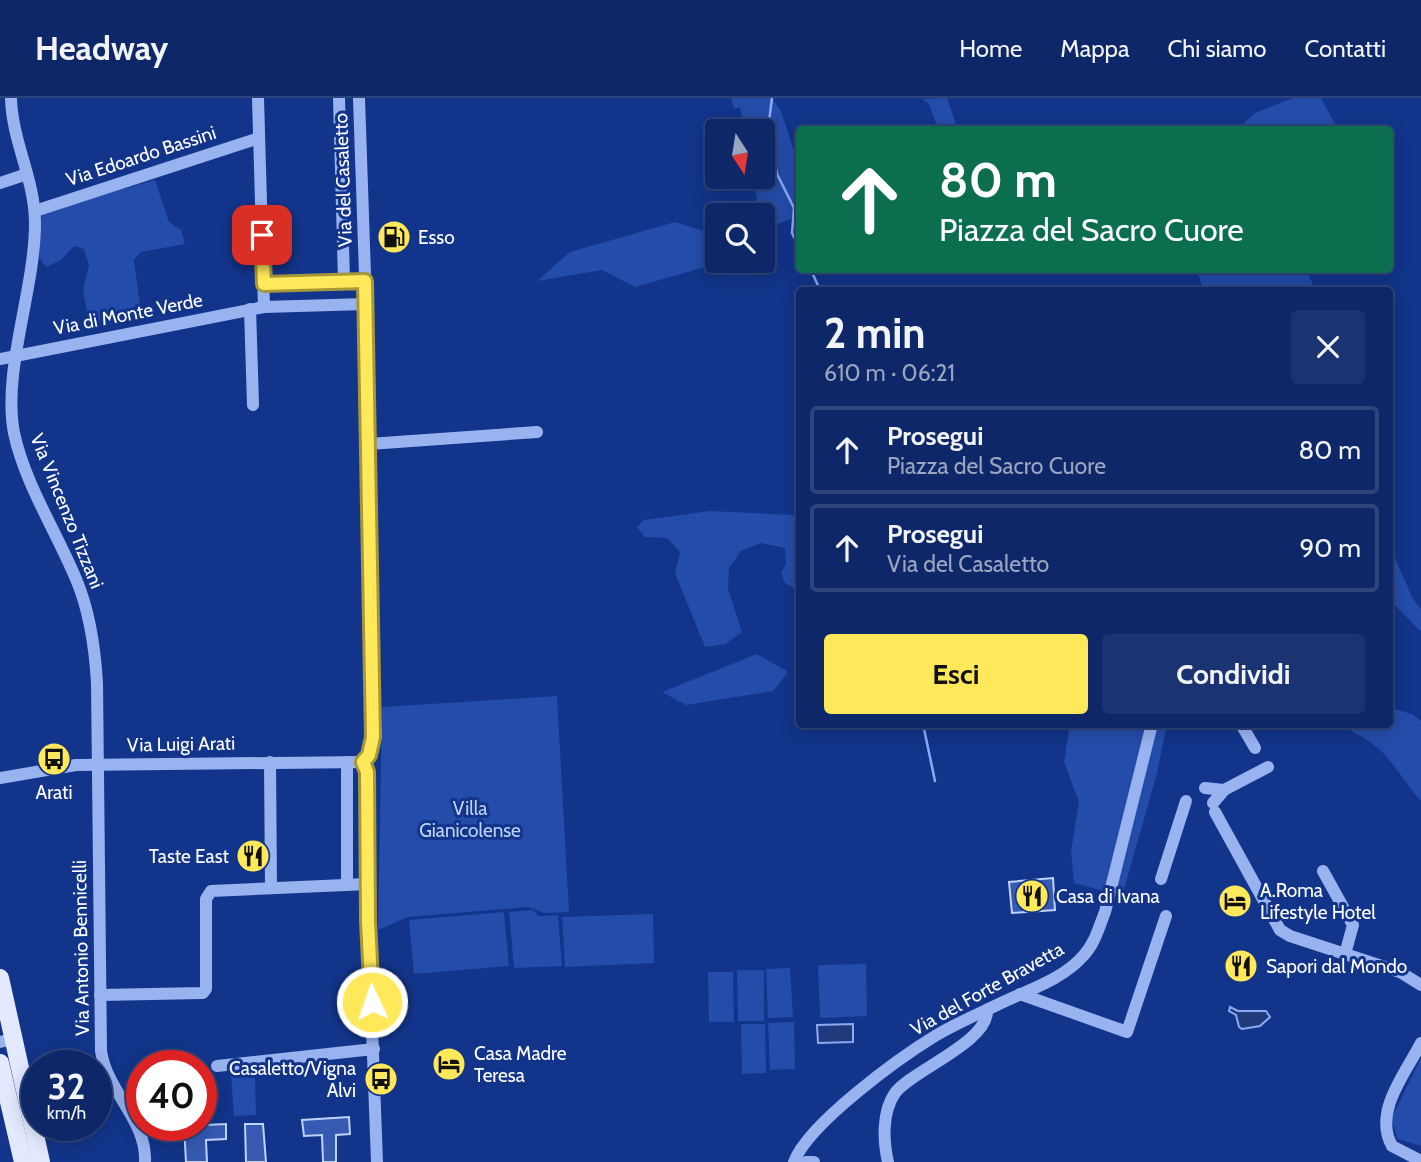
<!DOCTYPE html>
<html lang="it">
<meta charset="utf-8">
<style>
:root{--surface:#0e2768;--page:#1c3371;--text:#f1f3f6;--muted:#9ba5c0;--line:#2e447c;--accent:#ffe859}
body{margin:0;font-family:Cabin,sans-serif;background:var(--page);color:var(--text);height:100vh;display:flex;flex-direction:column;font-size:26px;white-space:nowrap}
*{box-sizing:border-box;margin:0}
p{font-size:23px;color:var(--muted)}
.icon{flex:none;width:38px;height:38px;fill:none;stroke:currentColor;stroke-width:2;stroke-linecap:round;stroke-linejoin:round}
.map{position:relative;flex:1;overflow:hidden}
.panel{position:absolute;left:796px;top:189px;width:597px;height:441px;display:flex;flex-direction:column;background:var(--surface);border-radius:7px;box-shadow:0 4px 18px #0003,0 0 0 2px var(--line)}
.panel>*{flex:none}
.hud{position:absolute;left:796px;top:28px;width:597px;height:147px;border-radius:7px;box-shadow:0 4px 18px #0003,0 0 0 2px var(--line);background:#0b6e4f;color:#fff;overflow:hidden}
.needle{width:46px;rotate:168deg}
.buttons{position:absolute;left:705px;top:21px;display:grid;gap:14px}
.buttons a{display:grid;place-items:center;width:70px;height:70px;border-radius:7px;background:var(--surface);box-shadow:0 4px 18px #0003,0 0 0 2px var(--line);font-size:35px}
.speed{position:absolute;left:21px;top:952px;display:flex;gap:14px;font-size:35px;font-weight:700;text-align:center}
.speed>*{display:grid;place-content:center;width:91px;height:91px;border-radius:50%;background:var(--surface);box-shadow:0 4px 18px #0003,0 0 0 2px var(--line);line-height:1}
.speed small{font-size:18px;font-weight:400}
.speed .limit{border:10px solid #d22;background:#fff;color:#111}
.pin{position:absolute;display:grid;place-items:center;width:60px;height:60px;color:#fff;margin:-30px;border-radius:14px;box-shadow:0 4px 10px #0006}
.me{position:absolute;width:77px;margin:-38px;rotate:357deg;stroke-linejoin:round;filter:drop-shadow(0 0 5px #0008)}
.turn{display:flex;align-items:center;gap:24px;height:147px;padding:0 28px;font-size:32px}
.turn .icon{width:91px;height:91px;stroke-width:2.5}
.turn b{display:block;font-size:49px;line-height:60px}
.round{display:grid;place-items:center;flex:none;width:74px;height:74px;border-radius:7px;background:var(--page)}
.overview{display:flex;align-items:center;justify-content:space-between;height:119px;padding:0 28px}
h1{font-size:42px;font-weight:800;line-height:52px}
.button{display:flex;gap:14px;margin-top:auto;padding:14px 28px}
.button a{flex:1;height:80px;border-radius:7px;background:var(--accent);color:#111;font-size:28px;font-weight:800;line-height:80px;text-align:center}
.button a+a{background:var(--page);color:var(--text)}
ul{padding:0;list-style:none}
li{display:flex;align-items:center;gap:21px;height:88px;margin:0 14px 10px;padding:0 14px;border:4px solid var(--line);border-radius:7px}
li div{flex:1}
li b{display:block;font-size:26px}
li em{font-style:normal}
header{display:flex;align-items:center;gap:42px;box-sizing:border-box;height:98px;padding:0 35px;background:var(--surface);border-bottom:2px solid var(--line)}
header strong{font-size:33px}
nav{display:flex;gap:38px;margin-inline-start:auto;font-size:24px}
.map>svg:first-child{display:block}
</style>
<header>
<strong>Headway</strong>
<nav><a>Home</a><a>Mappa</a><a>Chi siamo</a><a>Contatti</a></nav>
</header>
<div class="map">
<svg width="1421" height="1064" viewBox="0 0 1421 1064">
<rect width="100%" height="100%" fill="#12348a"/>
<g fill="#244caa">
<polygon points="731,0 772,0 781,13 800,71 800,118 763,131 763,117 719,117 757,102 753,79 763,79 763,33 744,33 740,9 734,11"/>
<polygon points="947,0 958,31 938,31 929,6 922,1"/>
<polygon points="1293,0 1321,0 1338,31 1237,31 1255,15"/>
<polygon points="155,82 169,124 181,132 185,146 141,154 134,162 141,215 89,225 83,192 89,167 84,151 74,148 61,162 46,169 39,159 41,118 48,112"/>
<polygon points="675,124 717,137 717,147 705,169 635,189 602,172 537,183 570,154"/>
<polygon points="1196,172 1307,172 1315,192 1204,192"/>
<polygon points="710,413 793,417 800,425 800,493 785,485 781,475 786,466 785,450 761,445 741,453 729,470 728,491 742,534 725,546 705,549 675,475 680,454 667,440 645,439 637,429 644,422"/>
<polygon points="1390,449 1413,501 1421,511 1421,534 1393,505 1390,488"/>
<polygon points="757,556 788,574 773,593 686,607 662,594"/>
<polygon points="557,598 569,814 544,815 529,809 408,819 378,832 382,609"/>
<path d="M1390 610 1412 616 1421 623V703C1409 690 1401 676 1390 663 1378 646 1358 637 1341 627L1390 626Z"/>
<polygon points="1075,627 1167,627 1156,679 1122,798 1074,785 1071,754 1079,704 1064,664 1069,632"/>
<polygon points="532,812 539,818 558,817 562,868 514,870 509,814"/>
<polygon points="504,814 509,868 414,876 409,822"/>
<polygon points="653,816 654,865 565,869 562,819"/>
<polygon points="866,866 867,918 820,920 818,867"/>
<polygon points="790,870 793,919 768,920 766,871"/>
<polygon points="737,872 764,872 764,923 738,923"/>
<polygon points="708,874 733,874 734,924 709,924"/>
<polygon points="794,924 795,971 770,972 768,925"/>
<polygon points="741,926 765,926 766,975 742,976"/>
<polygon points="1421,960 1421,1048 1398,1041 1391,1021"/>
<polygon points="255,977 256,1017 234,1018 231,978"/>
</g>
<g fill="#203a7b" stroke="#8aabf4" stroke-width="2">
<polygon points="1230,909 1238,913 1266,913 1270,919 1260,928 1242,931 1239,929 1236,917 1229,913"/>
<polygon points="853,926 853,944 818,945 817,927"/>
</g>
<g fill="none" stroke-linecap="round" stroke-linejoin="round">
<g stroke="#8aabf4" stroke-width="2.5">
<polyline points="772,0 768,32 777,76 794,110 792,135 800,151"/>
<polyline points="811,172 820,192"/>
<polyline points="923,626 935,683"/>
</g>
</g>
<g fill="#365ab2" stroke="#bfd2fc" stroke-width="2">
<polygon points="1053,780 1055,812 1012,815 1009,784"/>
<polygon points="349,1019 350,1036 336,1037 336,1064 323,1064 322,1037 304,1038 302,1022"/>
<polygon points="226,1026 226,1041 206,1042 207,1064 186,1064 184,1028"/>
<polygon points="245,1026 263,1026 266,1064 246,1064"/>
</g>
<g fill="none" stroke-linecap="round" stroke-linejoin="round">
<g stroke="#99b3f1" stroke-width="12">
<path d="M11 0C12 43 35 82 35 125 35 192 2 273 14 335 25 386 56 433 76 481 90 514 95 550 97 585L101 953C107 994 147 1022 145 1064"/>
<polyline points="258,0 264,209"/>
<polyline points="339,0 344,183"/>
<path d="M359 0 366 206 373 604C373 623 379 650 363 664"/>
<polyline points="0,85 27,76"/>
<polyline points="35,113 259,40"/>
<polyline points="263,186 365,183"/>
<polyline points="250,211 253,307"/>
<polyline points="0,261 264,209 366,206"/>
<polyline points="369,346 537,334"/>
<polyline points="1241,626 1255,650"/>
<polyline points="270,664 271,789"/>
<polyline points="363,664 367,674 368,823 377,1064"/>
<polyline points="0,680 76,667 363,664"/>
<polyline points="1205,690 1224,692"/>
<polyline points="1213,705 1224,692 1268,669"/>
<polyline points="1215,714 1280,832 1290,838 1400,874 1421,887"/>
<polyline points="1323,773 1353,827 1345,856"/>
<polyline points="1161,781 1186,703"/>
<polyline points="347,787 347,664"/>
<polyline points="1020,896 1127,934 1166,818"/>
<polyline points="100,897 203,895 206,891 206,801 211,793 368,786"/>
<polyline points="0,944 14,941"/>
<path d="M1421 945C1405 976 1373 1014 1392 1048L1421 1063"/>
<polyline points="217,968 374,951"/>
<path d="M794 1064C808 1026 899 960 935 938 955 926 976 917 997 907 1025 893 1063 882 1084 857 1095 845 1099 829 1105 814L1152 626"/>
<polyline points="806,1064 814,1064"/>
<path d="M888 1064C883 1042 882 1014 895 995 911 973 989 944 987 912"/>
</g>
<g stroke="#e3e9ff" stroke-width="18">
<polyline points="0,880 41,1064"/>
<polyline points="0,965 23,1064"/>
</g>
</g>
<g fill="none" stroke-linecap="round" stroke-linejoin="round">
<defs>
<polyline id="route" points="262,137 264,186 365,183 373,639 369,657 363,664 367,674 368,823 372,904"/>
</defs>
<use href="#route" stroke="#a6973a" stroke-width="18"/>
<use href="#route" stroke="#ffe859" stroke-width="12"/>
</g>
<defs>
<symbol id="fuel-disc" viewBox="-11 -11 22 22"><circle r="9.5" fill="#ffe859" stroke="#12348a"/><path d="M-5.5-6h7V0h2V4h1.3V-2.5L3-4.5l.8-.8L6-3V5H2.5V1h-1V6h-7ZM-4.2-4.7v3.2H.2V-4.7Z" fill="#111"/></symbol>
<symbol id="bus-disc" viewBox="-11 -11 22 22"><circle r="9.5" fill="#ffe859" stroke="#12348a"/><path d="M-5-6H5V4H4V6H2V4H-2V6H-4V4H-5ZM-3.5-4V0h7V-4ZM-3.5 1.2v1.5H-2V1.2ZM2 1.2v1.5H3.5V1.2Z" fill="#111"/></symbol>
<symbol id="restaurant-disc" viewBox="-11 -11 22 22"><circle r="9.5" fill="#ffe859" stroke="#12348a"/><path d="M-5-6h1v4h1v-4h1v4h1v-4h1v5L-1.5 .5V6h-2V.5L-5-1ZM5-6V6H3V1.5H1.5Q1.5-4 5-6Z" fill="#111"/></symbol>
<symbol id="hotel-disc" viewBox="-11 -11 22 22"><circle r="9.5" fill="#ffe859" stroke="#12348a"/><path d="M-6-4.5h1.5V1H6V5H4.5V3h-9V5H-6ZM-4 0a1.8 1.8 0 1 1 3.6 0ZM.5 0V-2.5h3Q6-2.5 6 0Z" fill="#111"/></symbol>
</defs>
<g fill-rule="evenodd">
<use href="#fuel-disc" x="375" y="120" width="38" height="38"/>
<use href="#bus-disc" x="35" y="642" width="38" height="38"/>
<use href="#restaurant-disc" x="234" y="739" width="38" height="38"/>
<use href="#restaurant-disc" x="1013" y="779" width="38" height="38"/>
<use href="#hotel-disc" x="1216" y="784" width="38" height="38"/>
<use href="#restaurant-disc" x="1222" y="849" width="38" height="38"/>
<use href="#hotel-disc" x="430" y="947" width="38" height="38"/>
<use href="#bus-disc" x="362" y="962" width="38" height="38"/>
</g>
<g text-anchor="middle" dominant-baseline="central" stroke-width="6" stroke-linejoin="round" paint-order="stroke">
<g font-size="19" fill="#fff" stroke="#12348a">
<text transform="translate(141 58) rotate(-18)">Via Edoardo Bassini</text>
<text transform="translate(343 82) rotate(-92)">Via del Casaletto</text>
<text transform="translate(128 216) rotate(-11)">Via di Monte Verde</text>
<text transform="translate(67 413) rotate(68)">Via Vincenzo Tizzani</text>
<text transform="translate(181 646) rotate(-1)">Via Luigi Arati</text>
<text transform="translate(81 850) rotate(-91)">Via Antonio Bennicelli</text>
<text transform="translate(987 891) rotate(-29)">Via del Forte Bravetta</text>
</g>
<g font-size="19" fill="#fff" stroke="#12348a" text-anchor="start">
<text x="418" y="139">Esso</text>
<text x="54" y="694" text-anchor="middle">Arati</text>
<text x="229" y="758" text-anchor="end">Taste East</text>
<text x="1260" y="792">A.Roma<tspan x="1260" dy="22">Lifestyle Hotel</tspan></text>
<text x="1056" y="798">Casa di Ivana</text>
<text x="1266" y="868">Sapori dal Mondo</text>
<text x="474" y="955">Casa Madre<tspan x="474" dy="22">Teresa</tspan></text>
<text x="356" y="970" text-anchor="end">Casaletto/Vigna<tspan x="356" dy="22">Alvi</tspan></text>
</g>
<g font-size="19" fill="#bfd2fc" stroke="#12348a">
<text x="470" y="710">Villa<tspan x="470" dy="22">Gianicolense</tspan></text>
</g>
</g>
</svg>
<div class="buttons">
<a><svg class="needle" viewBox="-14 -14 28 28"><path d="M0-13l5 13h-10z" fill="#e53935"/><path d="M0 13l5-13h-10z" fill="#9ba5c0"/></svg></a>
<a><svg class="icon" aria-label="search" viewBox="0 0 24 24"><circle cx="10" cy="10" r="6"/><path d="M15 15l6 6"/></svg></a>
</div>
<div class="speed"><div>32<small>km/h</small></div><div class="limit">40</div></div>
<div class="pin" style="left:262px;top:137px;background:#d93025"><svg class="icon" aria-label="arrive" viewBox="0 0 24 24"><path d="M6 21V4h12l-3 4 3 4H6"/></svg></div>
<svg class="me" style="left:372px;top:904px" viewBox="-20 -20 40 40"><circle r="17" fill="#ffe859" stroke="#fff" stroke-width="3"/><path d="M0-11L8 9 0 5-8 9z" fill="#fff"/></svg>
<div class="hud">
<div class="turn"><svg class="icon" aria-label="ahead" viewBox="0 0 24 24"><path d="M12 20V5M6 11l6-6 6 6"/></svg><div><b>80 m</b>Piazza del Sacro Cuore</div></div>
</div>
<section class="panel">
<div class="overview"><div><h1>2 min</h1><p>610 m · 06:21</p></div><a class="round"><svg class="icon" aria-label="close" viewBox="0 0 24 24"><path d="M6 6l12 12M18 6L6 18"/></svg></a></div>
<ul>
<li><svg class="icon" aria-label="ahead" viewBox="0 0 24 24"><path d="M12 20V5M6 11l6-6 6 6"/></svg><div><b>Prosegui</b><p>Piazza del Sacro Cuore</p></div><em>80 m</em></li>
<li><svg class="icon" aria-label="ahead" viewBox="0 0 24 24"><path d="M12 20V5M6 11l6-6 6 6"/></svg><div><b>Prosegui</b><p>Via del Casaletto</p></div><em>90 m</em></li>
</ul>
<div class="button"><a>Esci</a><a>Condividi</a></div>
</section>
</div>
